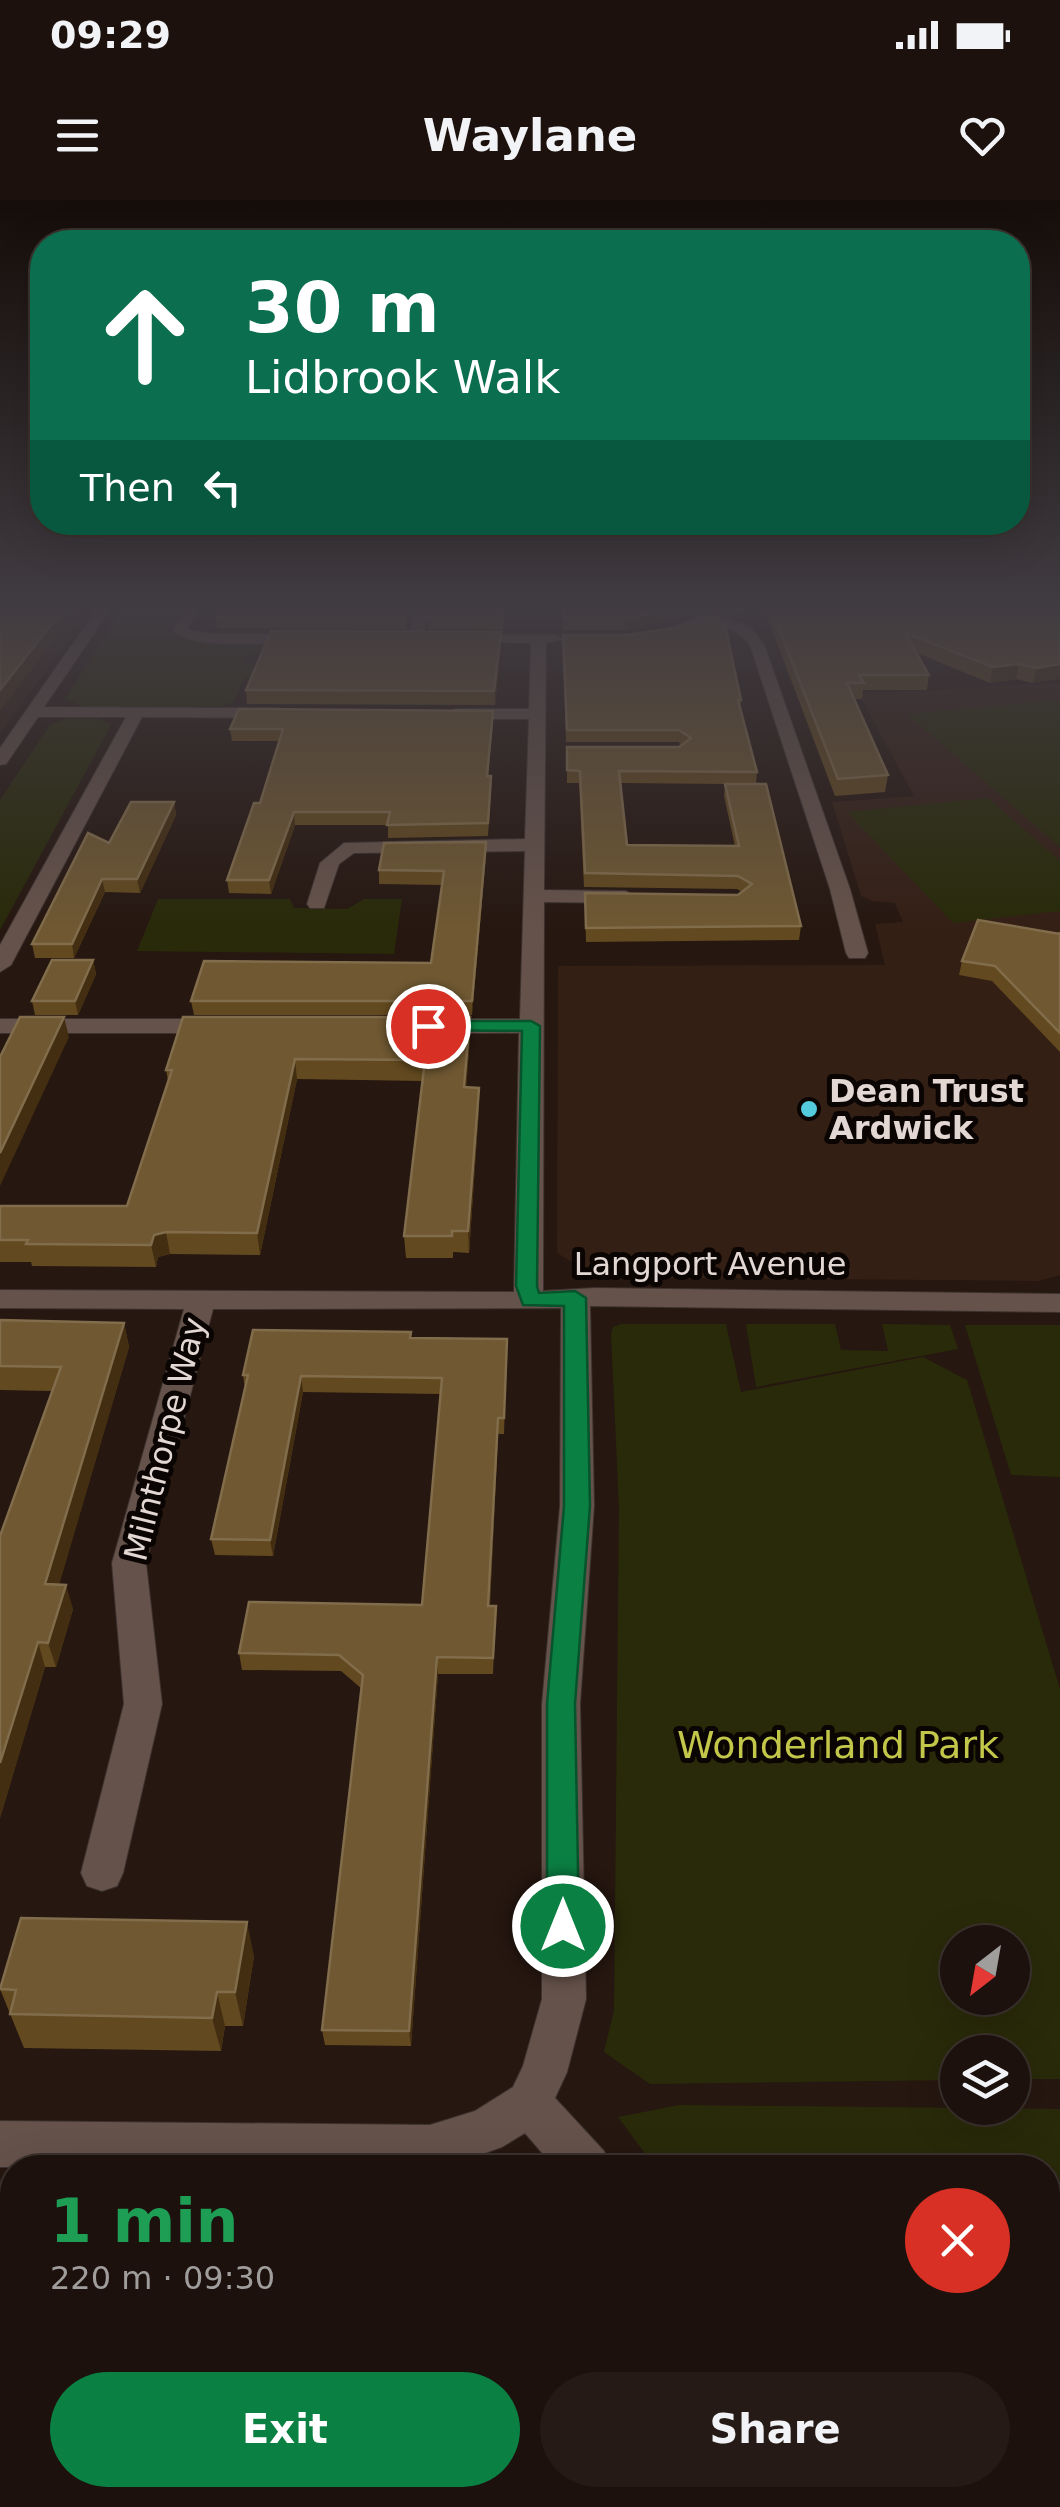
<!DOCTYPE html>
<meta charset="utf-8">
<style>
:root{--surface:#1c110c;--page:#251a15;--text:#f1f3f6;--muted:#a09d9d;--line:#3a312d;--accent:#0b8043}
body{margin:0;font-family:"DejaVu Sans",sans-serif;background:var(--page);color:var(--text);height:100vh;display:flex;flex-direction:column;font-size:38px;white-space:nowrap}
*{box-sizing:border-box;margin:0}
p{font-size:32px;color:var(--muted)}
.icon{flex:none;width:55px;height:55px;fill:none;stroke:currentColor;stroke-width:2;stroke-linecap:round;stroke-linejoin:round}
.map{position:relative;flex:1;overflow:hidden}
.sheet{position:absolute;left:0px;top:1955px;width:1060px;height:352px;display:flex;flex-direction:column;background:var(--surface);border-radius:40px 40px 0 0;box-shadow:0 10px 40px #0002,0 0 0 2px var(--line)}
.sheet>*{flex:none}
.banner{position:absolute;left:30px;top:30px;width:1000px;height:305px;border-radius:40px;box-shadow:0 10px 40px #0002,0 0 0 2px var(--line);background:#0b6e4f;color:#fff;overflow:hidden}
.needle{width:65px;rotate:211deg}
.tools{position:absolute;left:940px;top:1725px;display:grid;gap:20px}
.tools a{display:grid;place-items:center;width:90px;height:90px;border-radius:50%;background:var(--surface);box-shadow:0 10px 40px #0002,0 0 0 2px var(--line);font-size:50px}
.pin{position:absolute;display:grid;place-items:center;width:85px;height:85px;color:#fff;margin:-42px;border:5px solid #fff;border-radius:50%;box-shadow:0 2px 10px #0007}
.me{position:absolute;width:110px;margin:-55px;rotate:0deg;stroke-linejoin:round;filter:drop-shadow(0 0 8px #0008)}
.turn{display:flex;align-items:center;gap:35px;height:210px;padding:0 50px;font-size:45px}
.turn .icon{width:130px;height:130px;stroke-width:2.5}
.turn b{display:block;font-size:70px;line-height:85px}
.then{display:flex;align-items:center;height:95px;padding:0 50px;background:#0003;gap:20px;font-size:38px}
.round{display:grid;place-items:center;flex:none;width:105px;height:105px;border-radius:52px;background:var(--page)}
.head{display:flex;align-items:center;justify-content:space-between;height:170px;padding:0 50px}
h1{font-size:60px;font-weight:600;line-height:75px;color:#1e9e55}
.primary-button{display:flex;gap:20px;margin-top:auto;padding:20px 50px}
.primary-button a{flex:1;height:115px;border-radius:60px;background:var(--accent);color:#fff;font-size:40px;font-weight:600;line-height:115px;text-align:center}
.primary-button a+a{background:var(--page);color:var(--text)}
.status{display:flex;justify-content:space-between;align-items:center;height:70px;padding:0 50px;background:var(--surface);direction:ltr}
.status svg{height:28px;fill:currentColor}
header{display:flex;justify-content:space-between;align-items:center;height:130px;padding:0 50px;background:var(--surface);font-size:45px;font-weight:600}
.map>svg:first-child{display:block}
</style>
<div class="status"><b>09:29</b><svg viewBox="0 0 49 12"><path d="M0 12V9h3v3zM5 12V6h3v6zM10 12V3h3v9zM15 12V0h3v12zM26 1h20v11H26zM47 4h2v5h-2z"/></svg></div>
<header><svg class="icon" aria-label="menu" viewBox="0 0 24 24"><path d="M4 6h16M4 12h16M4 18h16"/></svg>Waylane<svg class="icon" aria-label="heart" viewBox="0 0 24 24"><path d="M12 20l-8-8c-3-5 5-10 8-4 3-6 11-1 8 4z"/></svg></header>
<div class="map">
<svg width="1060" height="2307" viewBox="0 0 1060 2307">
<rect width="100%" height="100%" fill="#261710"/>
<g fill="#341f15">
<polygon points="0,406 93,406 0,534"/>
<polygon points="1060,483 1060,1075 1038,1081 597,1077 557,1053 558,766 885,765 875,724 903,722 895,703 872,701 861,696 832,602 914,596 859,494"/>
</g>
<g fill="#292a0a" fill-rule="evenodd">
<polygon points="124,406 185,406 170,430 180,439 265,444 259,454 244,456 242,462 255,465 255,477 245,477 234,502 223,506 83,506 65,499"/>
<polygon points="1060,500 1060,647 907,514"/>
<polygon points="65,519 99,519 111,525 0,730 0,600 50,525"/>
<polygon points="988,598 1060,661 1060,711 953,723 847,612"/>
<polygon points="158,699 290,699 294,708 347,709 364,699 402,699 394,754 137,751"/>
<path d="M621 1124H726L741 1192 923 1157 967 1180 1060 1489V1879H1013L1012 1852H958L957 1880 650 1884 604 1852 614 1810 619 1308 611 1134 613 1127ZM958 1742H1012V1798H958Z"/>
<polygon points="746,1124 835,1124 841,1150 888,1151 882,1124 950,1125 958,1149 756,1187"/>
<polygon points="965,1125 1060,1125 1060,1277 1011,1275"/>
<polygon points="679,1905 1060,1909 1060,2243 1048,2242 1048,1968 655,1967 618,1917"/>
</g>
<g fill="none" stroke-linecap="round" stroke-linejoin="round">
<defs>
<g id="minor">
<polygon points="99,406 113,406 44,507 279,508 287,513 279,518 142,517 11,765 0,772 0,745 126,517 38,517 6,564 0,565 0,548"/>
<path d="M187 406H201L187 429 211 434H306L313 438 306 442C278 442 189 451 172 430Z"/>
<polygon points="415,406 429,406 422,438 415,442 408,438"/>
<path d="M669 406C684 406 699 414 712 413 727 413 741 406 756 406L725 418 750 427 764 444 850 689 868 753 865 758H849L846 753 830 689 750 445C720 410 704 435 671 433V427L697 418Z"/>
<polygon points="462,434 556,435 563,439 546,443 544,690 626,691 636,697 626,703 544,702 543,1091 595,1088 1060,1094 1060,1112 590,1106 594,1306 580,1504 586,1799 567,1872 555,1898 604,1951 610,1968 555,1968 525,1933 502,1947 443,1968 0,1967 0,1921 430,1925 475,1911 513,1887 523,1866 542,1799 542,1504 560,1306 561,1108 213,1109 146,1363 162,1504 123,1673 117,1686 102,1691 87,1686 81,1673 124,1504 112,1363 184,1109 0,1108 0,1090 514,1092 519,833 429,833 417,826 429,819 520,819 525,651 354,653 339,664 324,708 310,708 307,704 320,663 344,643 525,639 529,519 455,519 447,514 455,509 529,509 531,443 457,441 455,438"/>
<polygon points="0,819 218,819 230,826 218,833 0,833"/>
<rect x="615" y="2295" width="54" height="12"/>
</g>
</defs>
<use href="#minor" stroke="#3d322f" stroke-width="2"/>
<use href="#minor" fill="#65524a" fill-rule="evenodd"/>
</g>
<g fill="#62491f" fill-rule="evenodd">
<polygon points="222,406 412,406 406,429 217,428 216,418"/>
<polygon points="504,406 503,430 428,429 427,418"/>
<polygon points="562,406 685,406 685,417 625,430 563,430"/>
<polygon points="763,406 1060,406 1033,483 1016,479 990,483 917,453 929,475 927,490 863,490 862,499 854,499 888,575 885,592 835,596"/>
<polygon points="501,446 495,505 247,504 246,490"/>
<path d="M563 446 741 500 740 510 757 572 756 584 801 726 799 740 586 742 585 706 738 695 742 692 737 689 584 687 579 583H567V547H679L682 545 678 542H566ZM621 583 725 584 724 596 735 646 627 645Z"/>
<polygon points="493,523 488,576 491,576 491,589 488,636 388,638 388,625 295,625 271,694 229,693 227,680 260,603 279,541 232,541 230,529"/>
<polygon points="174,602 176,615 140,693 105,692 74,758 35,758 32,744 109,643"/>
<polygon points="486,655 472,815 194,815 191,801 431,763 442,685 379,684 379,670"/>
<polygon points="1060,732 1060,852 992,781 959,775 962,761"/>
<polygon points="93,760 96,774 78,815 35,815 32,801"/>
<polygon points="470,817 470,837 466,887 479,888 479,908 469,1053 453,1052 453,1058 406,1058 404,1036 423,881 297,879 260,1055 170,1054 158,1057 156,1067 32,1066 31,1062 0,1062 0,1006 127,1006 168,881 166,870"/>
<polygon points="0,1120 124,1123 129,1147 59,1384 73,1409 56,1467 45,1467 0,1618 52,1191 0,1190"/>
<polygon points="411,1132 411,1138 507,1139 504,1234 498,1234 490,1406 496,1406 493,1474 438,1474 411,1846 325,1845 322,1830 362,1489 341,1471 242,1470 239,1453 422,1405 440,1194 303,1192 273,1356 215,1355 211,1339 245,1189 243,1175"/>
<polygon points="254,1756 243,1826 225,1826 221,1851 24,1848 0,1789"/>
</g>
<g fill="#442e11">
<polygon points="66,406 80,406 0,511 0,490"/>
<polygon points="409,406 412,406 406,429 405,418"/>
<polygon points="685,406 685,417 625,430 625,419"/>
<polygon points="501,432 501,446 495,505 494,491"/>
<polygon points="1019,464 1016,479 990,483 993,467"/>
<polygon points="1060,464 1060,479 1033,483 1036,468"/>
<polygon points="174,602 176,615 140,693 137,679"/>
<polygon points="294,612 295,625 271,694 269,680"/>
<polygon points="486,642 486,655 472,815 472,801"/>
<polygon points="102,679 105,692 74,758 72,744"/>
<polygon points="93,760 96,774 78,815 75,801"/>
<polygon points="64,817 69,837 0,986 0,953"/>
<polygon points="470,817 470,837 465,908 464,887"/>
<polygon points="295,859 297,879 260,1055 257,1033"/>
<polygon points="479,888 479,908 469,1053 468,1031"/>
<polygon points="166,1032 170,1054 158,1057 156,1067 151,1045 154,1035"/>
<polygon points="124,1123 129,1147 52,1409 45,1384"/>
<polygon points="301,1176 303,1192 273,1356 270,1340"/>
<polygon points="498,1218 498,1234 489,1422 488,1406"/>
<polygon points="66,1385 73,1409 56,1467 48,1443"/>
<polygon points="38,1442 45,1467 0,1618 0,1563"/>
<polygon points="437,1457 438,1474 411,1846 409,1831"/>
<polygon points="247,1722 254,1756 243,1826 235,1792"/>
<polygon points="217,1792 225,1826 221,1851 212,1818"/>
</g>
<g fill="#6f5832" stroke="#816c4b" stroke-width="2.5">
<polygon points="0,406 66,406 0,490"/>
<polygon points="222,406 409,406 405,418 216,418"/>
<polygon points="430,406 504,406 502,419 427,418"/>
<polygon points="563,406 685,406 625,419 563,419"/>
<polygon points="770,406 1060,406 1060,464 1036,468 1019,464 993,467 905,433 929,475 859,475 864,483 847,483 888,575 838,579"/>
<polygon points="712,416 724,420 741,500 738,500 757,572 619,571 627,645 739,646 725,584 766,584 801,726 586,728 585,693 738,695 752,684 738,676 585,673 580,571 567,570 567,547 679,547 691,538 679,530 567,530 563,435 626,435 675,428"/>
<polygon points="271,431 501,432 494,491 246,490"/>
<polygon points="239,509 493,511 487,576 491,576 488,623 387,625 390,612 294,612 269,680 227,680 254,603 260,603 283,529 230,529"/>
<polygon points="131,602 174,602 137,679 102,679 72,744 32,744 88,633 109,643"/>
<polygon points="486,642 472,801 191,801 204,761 431,763 444,671 379,670 384,643"/>
<polygon points="978,720 1060,734 1060,732 1060,833 995,766 962,761"/>
<polygon points="52,760 93,760 75,801 32,801"/>
<polygon points="20,817 64,817 0,953 0,857"/>
<polygon points="183,817 470,817 464,887 479,888 468,1031 452,1031 452,1036 404,1036 425,860 295,859 257,1033 166,1032 154,1035 151,1045 26,1044 28,1040 0,1040 0,1006 127,1006 172,870 166,870"/>
<polygon points="0,1120 124,1123 45,1384 66,1385 48,1443 38,1442 0,1563 0,1336 61,1167 0,1166"/>
<polygon points="253,1130 411,1132 410,1138 507,1139 504,1218 498,1218 488,1406 496,1406 493,1458 437,1457 409,1831 322,1830 363,1475 339,1455 239,1453 249,1402 422,1405 442,1178 301,1176 270,1340 211,1339 248,1175 243,1175"/>
<polygon points="21,1718 247,1722 235,1792 217,1792 212,1818 10,1814 16,1790 0,1789"/>
<polygon points="398,2295 500,2295 500,2307 397,2307"/>
</g>
<linearGradient id="sky" x2="0" y2="1"><stop stop-color="#150d09"/><stop offset="0.56" stop-color="#413c42"/><stop offset="1" stop-color="#413c42" stop-opacity="0"/></linearGradient>
<rect width="1060" height="729" fill="url(#sky)"/>
<polygon fill="#0b8043" stroke="#07532c" stroke-width="2.5" points="428,821 531,821 540,826 537,1086 539,1093 575,1091 586,1098 590,1306 575,1504 579,1726 574,1736 563,1740 551,1736 547,1726 547,1504 564,1306 564,1106 523,1105 516,1086 522,831 421,830 421,822"/>
<circle fill="#54cadd" stroke="#0a0503" stroke-width="4" cx="809" cy="909" r="10"/>
<g text-anchor="middle" dominant-baseline="central" stroke-width="10" stroke-linejoin="round" paint-order="stroke">
<g font-size="32" font-weight="bold" fill="#e2d7d2" stroke="#0a0503" text-anchor="start">
<text x="829" y="891">Dean Trust<tspan x="829" dy="37">Ardwick</tspan></text>
</g>
<g font-size="32" fill="#e2d7d2" stroke="#0a0503">
<text x="710" y="1064">Langport Avenue</text>
<text transform="translate(165 1239) rotate(-76)">Milnthorpe Way</text>
</g>
<g font-size="38" fill="#c2c74a" stroke="#0a0503">
<text x="838" y="1545">Wonderland Park</text>
</g>
</g>
</svg>
<div class="tools">
<a><svg class="needle" viewBox="-14 -14 28 28"><path d="M0-13l5 13h-10z" fill="#e53935"/><path d="M0 13l5-13h-10z" fill="#a09d9d"/></svg></a>
<a><svg class="icon" aria-label="layers" viewBox="0 0 24 24"><path d="M12 4l9 5-9 5-9-5zM3 14l9 5 9-5"/></svg></a>
</div>
<div class="pin" style="left:428px;top:826px;background:#d93025"><svg class="icon" aria-label="arrive" viewBox="0 0 24 24"><path d="M6 21V4h12l-3 4 3 4H6"/></svg></div>
<svg class="me" style="left:563px;top:1726px" viewBox="-20 -20 40 40"><circle r="17" fill="#0b8043" stroke="#fff" stroke-width="3"/><path d="M0-11L8 9 0 5-8 9z" fill="#fff"/></svg>
<div class="banner">
<div class="turn"><svg class="icon" aria-label="ahead" viewBox="0 0 24 24"><path d="M12 20V5M6 11l6-6 6 6"/></svg><div><b>30 m</b>Lidbrook Walk</div></div>
<div class="then">Then<svg class="icon" aria-label="left" viewBox="0 0 24 24"><path d="M17 20v-9H6M10 6l-5 5 5 5"/></svg></div>
</div>
<section class="sheet">
<div class="head"><div><h1>1 min</h1><p>220 m · 09:30</p></div><a class="round" style="background:#d93025;color:#fff"><svg class="icon" aria-label="close" viewBox="0 0 24 24"><path d="M6 6l12 12M18 6L6 18"/></svg></a></div>
<div class="primary-button"><a>Exit</a><a>Share</a></div>
</section>
</div>
